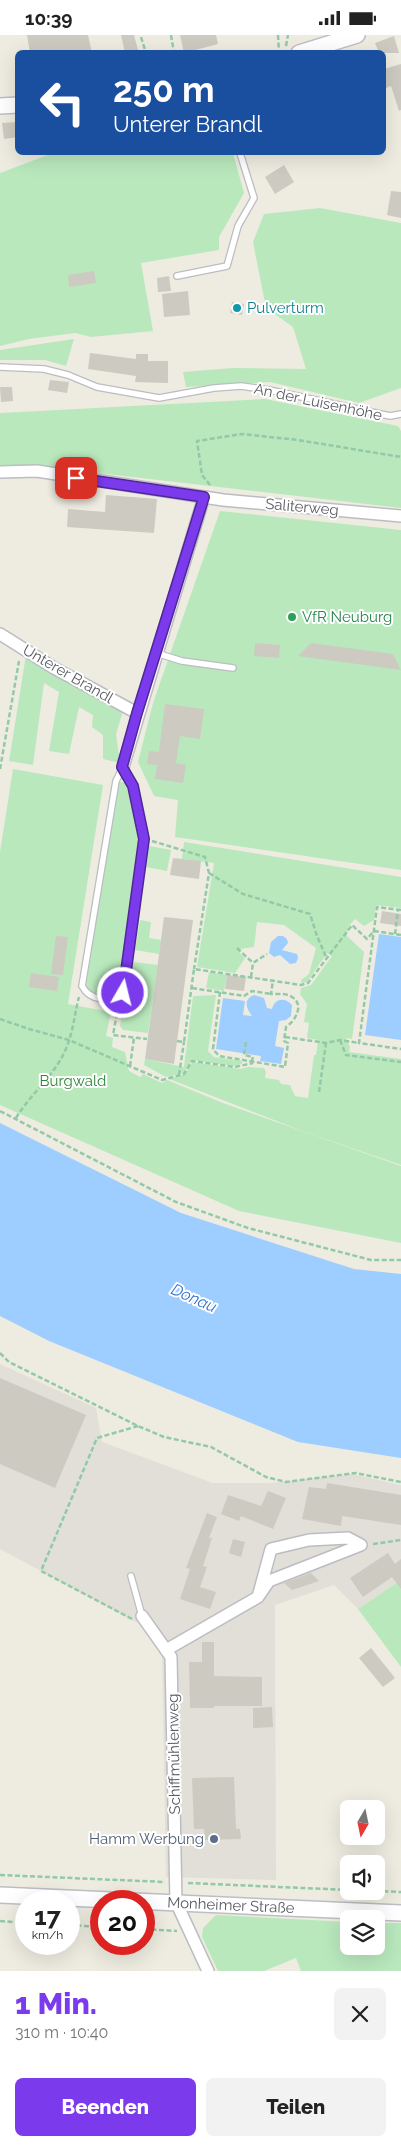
<!DOCTYPE html>
<html lang="de">
<meta charset="utf-8">
<style>
:root{--surface:#fff;--page:#f2f2f2;--text:#222;--muted:#767676;--accent:#7c3aed}
body{margin:0;font-family:Raleway,sans-serif;background:var(--page);color:var(--text);height:100vh;display:flex;flex-direction:column;font-size:19px;white-space:nowrap}
*{box-sizing:border-box;margin:0}
p{font-size:16px;color:var(--muted)}
.icon{flex:none;width:28px;height:28px;fill:none;stroke:currentColor;stroke-width:2;stroke-linecap:round;stroke-linejoin:round}
.map{position:relative;height:1936px;overflow:hidden}
.details{display:flex;flex-direction:column;background:var(--surface);flex:1}
.details>*{flex:none}
.top-card{position:absolute;left:15px;top:15px;width:371px;height:105px;border-radius:8px;box-shadow:0 5px 20px #0002;background:#1a4fa0;color:#fff;overflow:hidden}
.needle{width:32px;rotate:189deg}
.fabs{position:absolute;left:340px;top:1765px;display:grid;gap:10px}
.fabs a{display:grid;place-items:center;width:45px;height:45px;border-radius:8px;background:var(--surface);box-shadow:0 5px 20px #0002;font-size:25px}
.speed{position:absolute;left:15px;top:1855px;display:flex;gap:10px;font-size:25px;font-weight:700;text-align:center}
.speed>*{display:grid;place-content:center;width:65px;height:65px;border-radius:50%;background:var(--surface);box-shadow:0 5px 20px #0002;line-height:1}
.speed small{font-size:12px;font-weight:400}
.speed .limit{border:8px solid #d22;background:#fff;color:#111}
.pin{position:absolute;display:grid;place-items:center;width:42px;height:42px;color:#fff;margin:-21px;border-radius:10px;box-shadow:0 2px 8px #0006}
.me{position:absolute;width:55px;margin:-28px;rotate:8deg;stroke-linejoin:round;filter:drop-shadow(0 0 4px #0008)}
.turn{display:flex;align-items:center;gap:18px;height:105px;padding:0 15px;font-size:22px}
.turn .icon{width:65px;height:65px;stroke-width:2.5}
.turn b{display:block;font-size:35px;line-height:42px}
.round{display:grid;place-items:center;flex:none;width:52px;height:52px;border-radius:8px;background:var(--page)}
.head{display:flex;align-items:center;justify-content:space-between;height:85px;padding:0 15px}
h1{font-size:30px;font-weight:800;line-height:38px;color:var(--accent)}
.button{display:flex;gap:10px;margin-top:auto;padding:10px 15px}
.button a{flex:1;height:58px;border-radius:8px;background:var(--accent);color:#fff;font-size:20px;font-weight:800;line-height:58px;text-align:center}
.button a+a{background:var(--page);color:var(--text)}
.status{display:flex;justify-content:space-between;align-items:center;height:35px;padding:0 25px;background:var(--surface);direction:ltr}
.status svg{height:14px;fill:currentColor}
.map>svg:first-child{display:block}
</style>
<div class="status"><b>10:39</b><svg viewBox="0 0 49 12"><path d="M0 12V9h3v3zM5 12V6h3v6zM10 12V3h3v9zM15 12V0h3v12zM26 1h20v11H26zM47 4h2v5h-2z"/></svg></div>
<div class="map">
<svg width="401" height="1936" viewBox="0 0 401 1936">
<rect width="100%" height="100%" fill="#eeece0"/>
<polygon fill="#e1dfd8" points="0,1329 96,1373 102,1407 213,1448 271,1448 351,1439 401,1450 401,1545 358,1574 334,1550 275,1570 276,1845 166,1842 162,1611 147,1593 0,1514"/>
<g fill="#b9e8bd">
<polygon points="53,118 233,118 244,158 219,202 219,215 141,228 153,296 91,302 75,298 29,304 0,311 0,138"/>
<polygon points="320,173 401,188 401,353 359,368 270,347 186,352 183,337 233,333 306,334 293,292 266,273 253,207 264,179"/>
<polygon points="74,304 66,331 45,325 0,325 0,315"/>
<polygon points="265,364 398,391 401,396 401,473 37,431 0,431 0,378"/>
<polygon points="220,476 401,495 401,835 175,802 178,765 154,761 138,727 153,668"/>
<polygon points="26,620 123,676 116,699 120,728 103,724 103,700 92,692 93,680 79,672 69,719 49,716 59,657 44,648 33,730 9,726"/>
<polygon points="13,734 103,750 68,969 111,977 106,1001 113,1003 112,1012 125,1017 129,1036 140,1042 143,1039 162,1048 167,1045 223,1068 401,1131 401,1208 239,1176 0,1070 0,817"/>
<polygon points="118,747 123,747 130,753 142,804 120,956 111,961 91,958 86,951"/>
<polygon points="184,807 401,842 401,873 376,870 374,885 364,891 355,884 348,892 347,901 364,917 352,1004 346,1003 350,1012 349,1017 401,1024 401,1130 305,1097 169,1044 185,1039 192,1027 240,1034 248,1032 264,1033 266,1037 265,1043 279,1045 281,1049 290,1050 295,1061 308,1063 314,1020 316,1020 318,1005 307,1003 309,988 304,987 307,969 300,959 301,953 311,950 332,921 327,918 307,947 302,948 301,945 309,939 316,913 284,890 257,887 254,912 241,914 239,917 245,923 235,938 197,932 214,828 182,824"/>
<polygon points="149,811 171,815 167,836 146,832"/>
<polygon points="140,885 151,887 149,903 161,905 159,919 135,915"/>
<polygon points="133,927 158,930 148,998 123,995 120,991 122,980 121,974 128,969"/>
<polygon points="209,937 227,940 224,956 206,953"/>
<polygon points="216,960 208,1016 214,1022 242,1026 242,1029 233,1031 192,1025 184,1038 166,1042 144,1030 145,1024 184,1032 193,961"/>
<polygon points="401,1545 401,1632 358,1574"/>
<polygon points="216,1880 349,1887 349,1911 376,1911 376,1888 401,1888 401,1936 301,1936 296,1923 264,1936 218,1936 202,1902 203,1893"/>
</g>
<g fill="#9ecdff">
<polygon points="379,899 401,902 401,1005 365,1000"/>
<polygon points="278,901 283,901 287,904 288,908 282,915 297,919 298,923 296,928 290,929 280,920 274,922 269,918 271,907"/>
<path d="M254 960 264 963 267 973 272 974C275 963 285 962 292 970L291 981 286 985 279 986 275 1011 284 1013 281 1029 260 1026 261 1021 216 1014 223 963 245 966 243 980 252 981C247 974 242 965 254 960Z"/>
<polygon points="0,1088 181,1178 354,1234 401,1239 401,1423 298,1407 49,1306 0,1281"/>
</g>
<g fill="#cdcac1">
<polygon points="27,0 88,0 92,18 30,18"/>
<polygon points="121,0 134,0 138,15 125,18"/>
<polygon points="180,0 216,0 218,9 184,18"/>
<polygon points="394,1 399,18 379,18 375,8"/>
<polygon points="401,29 401,75 399,76 391,51 384,54 384,34"/>
<polygon points="18,87 18,102 4,104 2,88"/>
<polygon points="284,130 294,147 275,159 265,142"/>
<polygon points="391,156 401,157 401,183 387,180"/>
<polygon points="94,236 96,248 69,252 68,240"/>
<polygon points="169,241 171,256 158,257 157,243"/>
<polygon points="188,256 190,280 164,282 162,259"/>
<polygon points="232,267 244,269 242,280 230,278"/>
<polygon points="90,318 136,324 136,319 148,319 148,326 168,326 168,348 135,347 136,341 88,334"/>
<polygon points="50,345 69,347 67,358 48,355"/>
<polygon points="0,352 12,352 13,366 1,367"/>
<polygon points="106,460 157,464 154,498 67,492 68,474 105,477"/>
<polygon points="255,608 280,610 279,623 254,621"/>
<polygon points="311,608 393,619 401,635 298,621"/>
<polygon points="165,669 204,674 200,704 180,701 176,728 186,730 183,748 155,744 157,730 147,729 149,716 159,717"/>
<polygon points="173,823 201,826 199,844 170,840"/>
<polygon points="382,876 401,879 401,891 380,888"/>
<polygon points="164,882 193,885 174,1029 145,1024"/>
<polygon points="56,901 68,902 63,940 51,939"/>
<polygon points="31,938 59,942 57,956 29,952"/>
<polygon points="227,940 246,942 244,956 225,954"/>
<polygon points="0,1343 86,1380 55,1453 0,1429"/>
<polygon points="327,1448 401,1460 401,1490 342,1481 341,1491 302,1484 309,1452 326,1454"/>
<polygon points="268,1456 286,1463 273,1494 241,1481 239,1486 221,1479 228,1460 261,1471"/>
<polygon points="207,1478 217,1482 209,1503 212,1503 203,1531 207,1532 200,1552 216,1557 210,1574 180,1564 190,1534 186,1533"/>
<polygon points="233,1504 245,1507 241,1522 229,1518"/>
<polygon points="388,1518 395,1529 401,1524 401,1554 392,1542 363,1562 350,1543"/>
<polygon points="311,1538 319,1546 292,1555 284,1548"/>
<polygon points="202,1607 214,1607 214,1641 262,1642 262,1671 214,1671 214,1673 190,1673 189,1627 202,1627"/>
<polygon points="371,1613 395,1643 383,1652 359,1623"/>
<polygon points="272,1672 273,1692 253,1693 253,1673"/>
<polygon points="234,1742 236,1794 240,1794 241,1804 205,1805 204,1794 194,1794 192,1743"/>
</g>
<g fill="none" stroke-linecap="round" stroke-linejoin="round">
<defs>
<g id="service">
<polyline points="177,241 227,231 238,191 254,163 240,118"/>
<polyline points="0,332 44,334 68,340 97,352 159,363 214,353 241,351 269,355 390,381 401,379"/>
<polyline points="156,618 182,626 233,633"/>
<path d="M123 732 133 751 144 804 123 958C111 968 90 966 82 951L116 746Z"/>
<polyline points="131,1541 142,1581"/>
</g>
<g id="minor">
<polyline points="0,437 37,436 223,465 401,481"/>
<polyline points="0,599 54,633 137,678"/>
<polyline points="123,732 204,462"/>
<polyline points="142,1581 171,1622 176,1867 208,1936"/>
<polyline points="166,1615 258,1562 269,1546 361,1510 348,1503 309,1505 271,1514 258,1562"/>
</g>
<g id="secondary">
<polyline points="299,18 357,0"/>
<polyline points="0,71 18,70"/>
<path id="s1" d="M0 1860 401 1878"/>
</g>
</defs>
<use href="#service" stroke="#bbbdc3" stroke-width="8"/>
<use href="#minor" stroke="#bbbdc3" stroke-width="14"/>
<use href="#secondary" stroke="#bbbec5" stroke-width="18"/>
<g stroke="#92c9a6" stroke-width="2.5" stroke-dasharray="5 2.5" stroke-linecap="butt">
<polyline points="171,0 174,18"/>
<polyline points="278,0 279,18"/>
<polyline points="141,2 146,18"/>
<polyline points="286,11 288,0"/>
<polyline points="210,450 202,440 197,406 242,399 298,405 401,422"/>
<polyline points="0,734 19,626"/>
<polyline points="152,806 205,822 209,838 194,934"/>
<polyline points="209,838 243,859 310,879 317,901 327,924"/>
<polyline points="401,875 377,872 359,1008 401,1014"/>
<polyline points="395,899 398,875"/>
<polyline points="237,913 253,928"/>
<polyline points="251,942 253,928 267,919"/>
<polyline points="192,953 244,961 252,956 271,959"/>
<path d="M220 957 213 1014 219 1021 285 1032 288 1008 284 1006 286 992C295 986 305 970 292 962 286 958 278 959 271 959L273 945"/>
<polyline points="113,972 117,978 113,1000 147,1004"/>
<polyline points="0,984 29,994 69,1005 162,1045 184,1039 192,1026 235,1032 253,1028"/>
<polyline points="285,1002 326,1008 340,1005 359,1008"/>
<polyline points="340,1005 346,1020 401,1027"/>
<polyline points="177,1006 184,1007 194,934 301,950 308,948 352,890 367,904 374,896 401,900"/>
<polyline points="246,1007 244,1020 253,1022 252,1026"/>
<polyline points="130,1031 134,1003"/>
<polyline points="179,1040 184,1007"/>
<polyline points="319,1057 326,1008"/>
<polyline points="0,1076 176,1167 248,1193 371,1225 401,1225"/>
<path d="M16 1083C29 1061 54 1040 64 1018 73 1000 74 981 79 962"/>
<polyline points="0,1318 9,1327 138,1391 164,1402 211,1412 266,1442 286,1447 355,1438 401,1447"/>
<polyline points="373,1509 401,1505"/>
<polyline points="132,1584 41,1536 97,1403 138,1391"/>
<polyline points="0,1840 165,1847"/>
<polyline points="188,1848 349,1855"/>
<polyline points="376,1856 401,1857"/>
<polyline points="0,1886 26,1888"/>
<polyline points="69,1890 101,1892"/>
<polyline points="144,1894 177,1896"/>
</g>
<use href="#service" stroke="#fff" stroke-width="5.5"/>
<use href="#minor" stroke="#fff" stroke-width="11"/>
<use href="#secondary" stroke="#fff" stroke-width="15"/>
</g>
<g fill="none" stroke-linecap="round" stroke-linejoin="round">
<defs>
<polyline id="route" points="76,443 204,462 137,678 122,732 133,751 144,804 123,958"/>
</defs>
<use href="#route" stroke="#51269a" stroke-width="12"/>
<use href="#route" stroke="#7c3aed" stroke-width="9"/>
</g>
<circle fill="#0f9aa8" stroke="#fff" stroke-width="2" cx="237" cy="273" r="5"/>
<circle fill="#2e9e5b" stroke="#fff" stroke-width="2" cx="292" cy="582" r="5"/>
<circle fill="#5c6f8a" stroke="#fff" stroke-width="2" cx="214" cy="1804" r="5"/>
<g text-anchor="middle" dominant-baseline="central" stroke-width="4" stroke-linejoin="round" paint-order="stroke">
<g font-size="15" fill="#0d838f" stroke="#fff" text-anchor="start">
<text x="247" y="273">Pulverturm</text>
</g>
<g font-size="15" fill="#595c63" stroke="#fff">
<text transform="translate(318 367) rotate(12)">An der Luisenhöhe</text>
<text transform="translate(302 472) rotate(5)">Saliterweg</text>
<text transform="translate(68 639) rotate(30)">Unterer Brandl</text>
<text transform="translate(174 1719) rotate(-91)">Schiffmühlenweg</text>
<text stroke="none"><textPath href="#s1" startOffset="231">Monheimer Straße</textPath></text>
</g>
<g font-size="15" fill="#27864d" stroke="#fff" text-anchor="start">
<text x="302" y="582">VfR Neuburg</text>
</g>
<g font-size="15" fill="#2d8638" stroke="#fff">
<text x="73" y="1046">Burgwald</text>
</g>
<g font-size="15" fill="#4e5e75" stroke="#fff" text-anchor="end">
<text x="204" y="1804">Hamm Werbung</text>
</g>
<g font-size="16" font-style="italic" fill="#3673cd" stroke="#fff">
<text transform="translate(194 1263) rotate(24)">Donau</text>
</g>
</g>
</svg>
<div class="fabs">
<a><svg class="needle" viewBox="-14 -14 28 28"><path d="M0-13l5 13h-10z" fill="#e53935"/><path d="M0 13l5-13h-10z" fill="#767676"/></svg></a>
<a><svg class="icon" aria-label="sound" viewBox="0 0 24 24"><path d="M4 9h4l5-4v14l-5-4H4zM17 9q2 3 0 6"/></svg></a>
<a><svg class="icon" aria-label="layers" viewBox="0 0 24 24"><path d="M12 4l9 5-9 5-9-5zM3 14l9 5 9-5"/></svg></a>
</div>
<div class="speed"><div>17<small>km/h</small></div><div class="limit">20</div></div>
<div class="pin" style="left:76px;top:443px;background:#d93025"><svg class="icon" aria-label="arrive" viewBox="0 0 24 24"><path d="M6 21V4h12l-3 4 3 4H6"/></svg></div>
<svg class="me" style="left:123px;top:958px" viewBox="-20 -20 40 40"><circle r="17" fill="#7c3aed" stroke="#fff" stroke-width="3"/><path d="M0-11L8 9 0 5-8 9z" fill="#fff"/></svg>
<div class="top-card">
<div class="turn"><svg class="icon" aria-label="left" viewBox="0 0 24 24"><path d="M17 20v-9H6M10 6l-5 5 5 5"/></svg><div><b>250 m</b>Unterer Brandl</div></div>
</div>
</div>
<section class="details">
<div class="head"><div><h1>1 Min.</h1><p>310 m · 10:40</p></div><a class="round"><svg class="icon" aria-label="close" viewBox="0 0 24 24"><path d="M6 6l12 12M18 6L6 18"/></svg></a></div>
<div class="button"><a>Beenden</a><a>Teilen</a></div>
</section>
